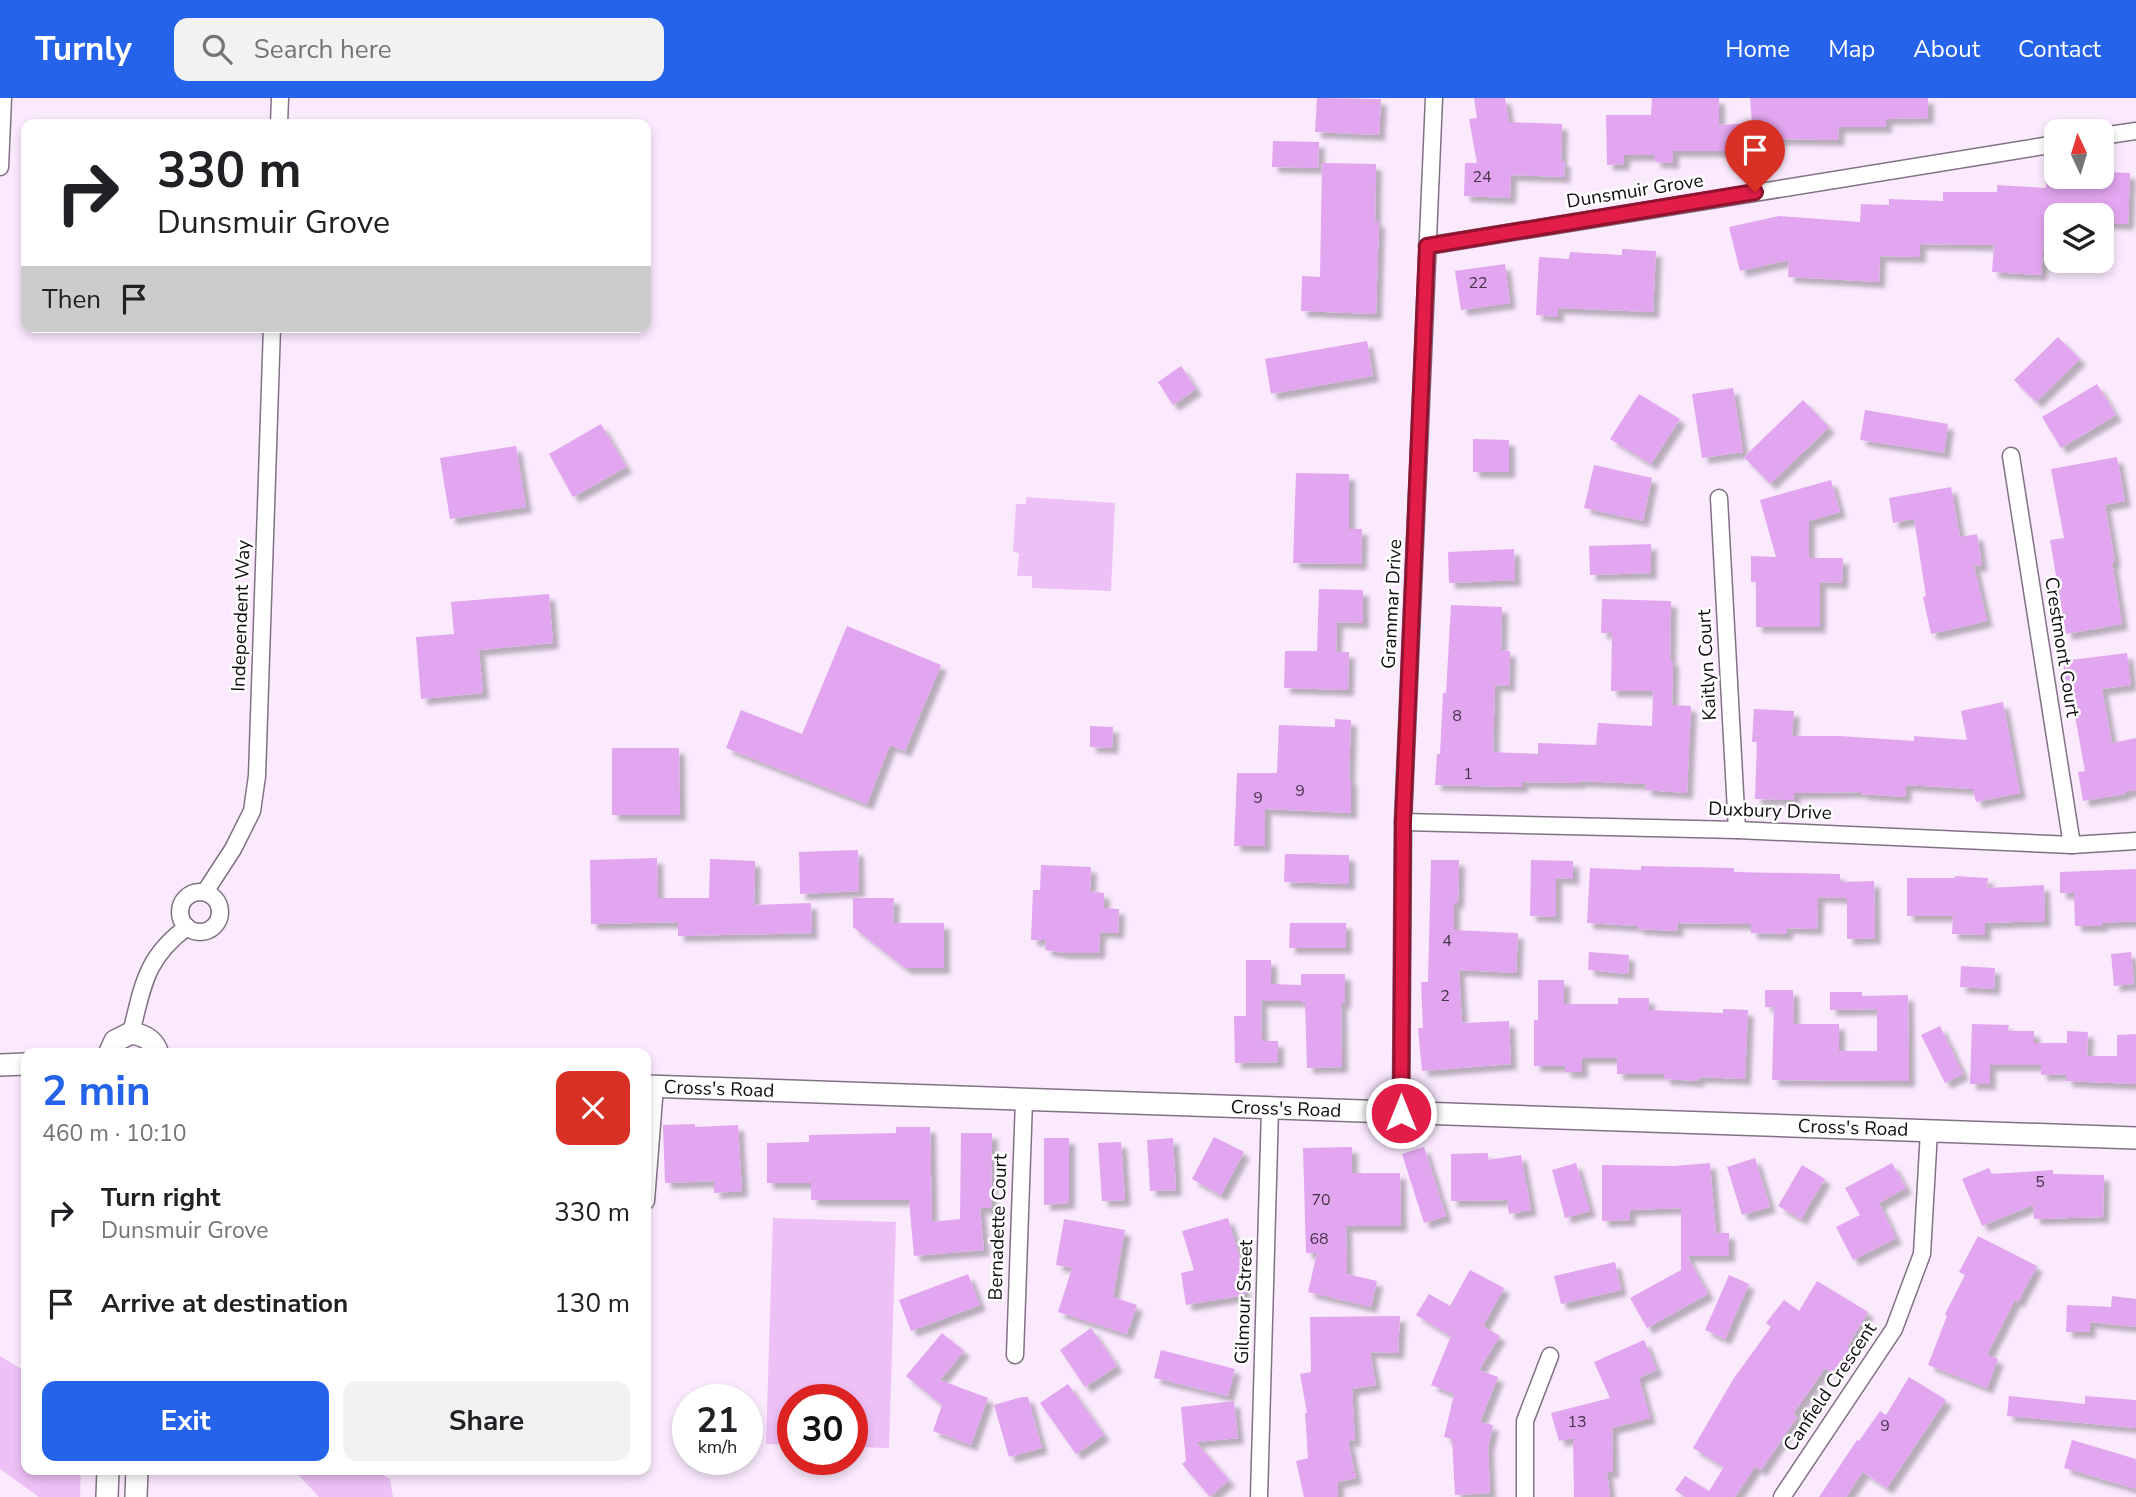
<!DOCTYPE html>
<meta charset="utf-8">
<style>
:root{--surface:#fff;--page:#f2f2f2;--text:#202124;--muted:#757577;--accent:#2563eb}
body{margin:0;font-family:"Nunito Sans",sans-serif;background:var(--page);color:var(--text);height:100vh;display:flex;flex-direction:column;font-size:26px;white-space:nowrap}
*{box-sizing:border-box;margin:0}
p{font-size:23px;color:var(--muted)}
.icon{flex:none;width:38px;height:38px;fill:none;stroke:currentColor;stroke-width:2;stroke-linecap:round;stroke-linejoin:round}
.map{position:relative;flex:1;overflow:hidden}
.drawer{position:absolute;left:21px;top:950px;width:630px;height:427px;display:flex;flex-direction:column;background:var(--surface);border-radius:14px;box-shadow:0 4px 10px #0003}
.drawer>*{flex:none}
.banner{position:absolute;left:21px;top:21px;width:630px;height:214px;border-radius:14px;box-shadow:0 4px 10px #0003;background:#fff;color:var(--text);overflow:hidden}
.needle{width:46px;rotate:356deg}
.fabs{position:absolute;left:2044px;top:21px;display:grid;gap:14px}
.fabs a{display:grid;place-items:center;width:70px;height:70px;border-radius:14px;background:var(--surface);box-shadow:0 4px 10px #0003;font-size:35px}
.speed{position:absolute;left:672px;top:1286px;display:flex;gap:14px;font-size:35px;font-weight:700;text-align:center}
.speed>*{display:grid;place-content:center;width:91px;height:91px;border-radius:50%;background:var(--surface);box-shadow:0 4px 10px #0003;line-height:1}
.speed small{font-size:18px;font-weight:400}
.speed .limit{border:10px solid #d22;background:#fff;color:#111}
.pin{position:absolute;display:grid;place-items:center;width:60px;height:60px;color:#fff;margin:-72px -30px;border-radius:50% 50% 50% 0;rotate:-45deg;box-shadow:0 0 7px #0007}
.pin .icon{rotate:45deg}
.me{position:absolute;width:77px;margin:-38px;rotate:0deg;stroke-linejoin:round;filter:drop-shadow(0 0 5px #0008)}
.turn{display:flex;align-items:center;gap:24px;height:147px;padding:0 21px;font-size:32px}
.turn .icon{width:91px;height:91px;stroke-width:2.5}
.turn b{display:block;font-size:49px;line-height:60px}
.then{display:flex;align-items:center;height:66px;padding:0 21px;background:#0003;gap:14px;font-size:26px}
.round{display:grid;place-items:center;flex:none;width:74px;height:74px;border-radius:14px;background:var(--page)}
.summary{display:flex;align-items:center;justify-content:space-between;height:119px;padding:0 21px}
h1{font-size:42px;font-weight:700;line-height:52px;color:var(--accent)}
.primary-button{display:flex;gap:14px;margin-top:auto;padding:14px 21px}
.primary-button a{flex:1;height:80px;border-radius:14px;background:var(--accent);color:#fff;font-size:28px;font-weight:700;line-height:80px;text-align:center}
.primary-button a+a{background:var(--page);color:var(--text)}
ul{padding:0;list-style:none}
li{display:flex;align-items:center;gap:21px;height:91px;padding:0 21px}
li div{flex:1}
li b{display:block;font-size:26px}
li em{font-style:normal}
header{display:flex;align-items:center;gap:42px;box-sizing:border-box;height:98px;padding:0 35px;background:var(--accent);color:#fff}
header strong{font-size:33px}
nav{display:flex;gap:38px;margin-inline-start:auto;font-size:24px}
.search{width:490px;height:63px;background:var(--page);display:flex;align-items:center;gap:18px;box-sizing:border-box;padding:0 24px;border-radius:14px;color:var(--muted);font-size:26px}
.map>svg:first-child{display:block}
</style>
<header>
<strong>Turnly</strong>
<div class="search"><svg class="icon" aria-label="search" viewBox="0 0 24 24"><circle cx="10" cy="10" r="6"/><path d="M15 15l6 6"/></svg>Search here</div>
<nav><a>Home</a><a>Map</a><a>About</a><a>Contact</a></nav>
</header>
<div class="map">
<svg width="2136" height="1399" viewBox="0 0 2136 1399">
<defs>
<filter id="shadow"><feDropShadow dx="6" dy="6" stdDeviation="2" flood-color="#0004"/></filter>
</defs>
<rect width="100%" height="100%" fill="#fbeafe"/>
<g fill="#edc0f6">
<polygon points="1026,399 1115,405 1111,493 1032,490 1032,478 1017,478 1019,455 1013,454 1016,406 1026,406"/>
<polygon points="773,1120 896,1124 889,1350 852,1349 852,1302 793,1302 793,1347 766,1346"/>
<polygon points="0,1258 26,1274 26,1372 81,1372 80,1399 39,1399 0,1371"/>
<polygon points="294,1372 373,1372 390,1381 393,1399 319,1399"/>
</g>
<g fill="#e2a5ef" filter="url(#shadow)">
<polygon points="1317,0 1381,1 1379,37 1315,34"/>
<polygon points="1474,0 1505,0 1509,24 1562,26 1561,63 1565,63 1564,79 1511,77 1510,100 1464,98 1465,65 1477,65 1469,21 1477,20"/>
<polygon points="1652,0 1719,0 1719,27 1752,25 1750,0 1928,0 1928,20 1886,21 1886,29 1839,29 1838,42 1779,41 1732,46 1732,53 1673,53 1673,65 1655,64 1654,57 1624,57 1624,66 1607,67 1606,17 1651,17"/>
<polygon points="1273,43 1319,44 1318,70 1272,69"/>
<polygon points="1322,65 1376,66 1375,123 1379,123 1376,216 1301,213 1302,178 1320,179"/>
<polygon points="2105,74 2130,75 2128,126 2103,125 2104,117 2056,117 2056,131 2045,131 2041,177 1992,174 1994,147 1920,146 1920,159 1880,158 1879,184 1788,179 1789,162 1740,173 1729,129 1779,118 1860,124 1861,106 1889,107 1889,101 1943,103 1943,94 1997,94 1997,87 2046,90 2046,81 2105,81"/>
<polygon points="1622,151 1656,153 1653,214 1558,210 1558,219 1536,217 1539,159 1569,161 1570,154 1622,157"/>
<polygon points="1505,166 1510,205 1461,212 1455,173"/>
<polygon points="2058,239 2080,261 2036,304 2014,282"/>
<polygon points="1367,243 1373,278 1271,296 1265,261"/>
<polygon points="1181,268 1196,291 1173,307 1158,284"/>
<polygon points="2097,286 2116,317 2061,350 2042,319"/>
<polygon points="1733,290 1743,354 1702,360 1692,296"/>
<polygon points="1639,296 1680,321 1651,366 1610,341"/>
<polygon points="1803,302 1829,329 1770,386 1744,359"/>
<polygon points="1865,312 1948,326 1944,355 1860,342"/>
<polygon points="601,326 626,369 573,399 549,356"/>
<polygon points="1473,341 1509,342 1509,374 1473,374"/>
<polygon points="516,348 526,409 450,421 440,360"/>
<polygon points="2117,359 2125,403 2105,407 2115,464 2112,464 2122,526 2066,536 2050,442 2064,440 2051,371"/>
<polygon points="1594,367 1652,380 1643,423 1584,410"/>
<polygon points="1296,375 1349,376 1349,431 1362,431 1361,466 1293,465"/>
<polygon points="1831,382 1840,414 1809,423 1809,460 1843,460 1842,485 1820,484 1820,529 1756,529 1756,484 1751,484 1751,458 1776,459 1760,402"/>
<polygon points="1951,389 1960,439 1977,436 1982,467 1974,468 1987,523 1931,536 1923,499 1926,498 1914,421 1893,425 1889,400"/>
<polygon points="1651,446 1651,475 1590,477 1589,448"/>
<polygon points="1514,451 1515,482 1449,485 1448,454"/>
<polygon points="1319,491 1363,492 1363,525 1337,524 1336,554 1349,554 1348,592 1284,590 1285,553 1317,553"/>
<polygon points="549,496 553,545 479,552 483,595 421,601 416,539 454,536 451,504"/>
<polygon points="1602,501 1671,503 1670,562 1673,562 1672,607 1691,608 1687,695 1645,692 1646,686 1579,683 1579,685 1522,684 1522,689 1435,687 1437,656 1440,656 1443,595 1446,595 1451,507 1502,509 1501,552 1510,553 1509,588 1495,587 1493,654 1538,656 1538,645 1596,647 1598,625 1652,628 1653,593 1611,593 1612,535 1601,535"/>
<polygon points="847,528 941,567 905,653 890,647 867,706 726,650 741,612 802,636"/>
<polygon points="2127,555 2131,587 2102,591 2112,645 2136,640 2136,692 2124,694 2125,696 2083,703 2078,674 2085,673 2071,596 2067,596 2063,563"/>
<polygon points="2003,604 2020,695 1976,704 1973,691 1906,687 1905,699 1861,696 1861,694 1794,695 1794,702 1755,701 1757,644 1752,644 1754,611 1794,613 1792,638 1839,638 1914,643 1914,638 1967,642 1961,613"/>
<polygon points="1335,621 1351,622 1349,681 1351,681 1351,715 1265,711 1265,748 1234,748 1237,675 1277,675 1279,627 1335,629"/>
<polygon points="1090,628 1113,629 1112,650 1090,649"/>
<polygon points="612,650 679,650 680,717 612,717"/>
<polygon points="858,752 859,793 800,796 799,754"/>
<polygon points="1285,756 1349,757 1349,786 1284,784"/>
<polygon points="657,760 658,800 709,800 710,761 755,763 754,807 811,805 812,835 678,838 678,824 591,826 590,762"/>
<polygon points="1431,762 1459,762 1458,805 1454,805 1454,832 1518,835 1516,875 1459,872 1462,925 1509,923 1511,966 1422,973 1418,930 1423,930 1421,884 1428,884"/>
<polygon points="1531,762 1573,763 1573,781 1556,780 1556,819 1530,818"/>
<polygon points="1041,767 1091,769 1090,793 1104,795 1104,810 1119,811 1118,835 1100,834 1099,855 1064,855 1045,852 1046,842 1031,842 1033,792 1040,792"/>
<polygon points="1641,768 1734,770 1734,774 1840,776 1840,784 1874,783 1875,840 1847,841 1847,800 1818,799 1817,831 1787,830 1787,836 1751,835 1751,826 1678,825 1677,833 1638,831 1638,828 1587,825 1590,770 1641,772"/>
<polygon points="2136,771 2136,823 2102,825 2102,828 2075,828 2074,795 2060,795 2060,774"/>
<polygon points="1955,778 1988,780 1987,790 2044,787 2045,823 1985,825 1985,837 1952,836 1953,818 1907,818 1907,780 1955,780"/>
<polygon points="853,800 894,800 893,825 944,825 944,870 905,870 853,829"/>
<polygon points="1290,825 1346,825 1346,850 1289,850"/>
<polygon points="1589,854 1629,857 1628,876 1588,872"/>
<polygon points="2131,854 2134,886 2114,888 2111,856"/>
<polygon points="1246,862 1271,862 1271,886 1301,887 1301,876 1345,876 1345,905 1341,905 1342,969 1307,970 1305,905 1302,905 1302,903 1261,903 1262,943 1278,943 1278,964 1235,965 1234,918 1246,918"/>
<polygon points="1961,868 1995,870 1994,891 1960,889"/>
<polygon points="1538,882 1564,882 1564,906 1618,906 1618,900 1649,900 1649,912 1723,915 1723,911 1748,912 1745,981 1699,979 1698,983 1664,981 1664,976 1617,976 1617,960 1582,960 1582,974 1565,974 1565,968 1534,968 1534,922 1538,922"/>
<polygon points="1765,892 1793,892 1794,926 1839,926 1839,953 1877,953 1877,911 1830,912 1830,894 1862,894 1862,898 1908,897 1909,983 1772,982 1774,909 1765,909"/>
<polygon points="1972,926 2009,927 2008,933 2034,933 2034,945 2067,945 2067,933 2088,934 2087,958 2117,958 2117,937 2136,936 2136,986 2066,983 2066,976 2041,977 2041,967 1990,967 1990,986 1970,986"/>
<polygon points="1940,928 1963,976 1945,985 1921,937"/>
<polygon points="695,1026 695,1029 738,1027 742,1093 714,1095 714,1083 665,1085 663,1027"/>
<polygon points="896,1029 930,1029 932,1124 960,1121 961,1035 992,1035 991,1110 980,1110 984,1152 914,1158 909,1102 811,1102 811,1085 767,1085 767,1045 809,1044 809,1037 896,1035"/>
<polygon points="1214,1039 1244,1054 1221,1097 1192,1081"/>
<polygon points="1044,1040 1069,1040 1069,1105 1044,1107"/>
<polygon points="1173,1040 1176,1092 1150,1093 1147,1042"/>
<polygon points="1121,1044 1125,1102 1102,1103 1098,1045"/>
<polygon points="1352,1049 1352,1075 1400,1075 1401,1128 1346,1128 1347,1176 1377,1183 1371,1209 1308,1194 1317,1155 1306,1155 1303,1050"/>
<polygon points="1424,1049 1446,1118 1424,1125 1402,1056"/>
<polygon points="1488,1055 1488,1062 1521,1057 1531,1112 1509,1116 1507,1102 1451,1103 1451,1056"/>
<polygon points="1755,1060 1770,1109 1742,1117 1727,1069"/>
<polygon points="1576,1065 1590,1113 1565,1120 1552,1072"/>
<polygon points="1710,1065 1716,1135 1729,1135 1729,1158 1687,1158 1708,1196 1647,1230 1630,1200 1681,1172 1681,1110 1630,1112 1630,1122 1602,1123 1602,1067 1674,1068"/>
<polygon points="1892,1065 1906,1090 1879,1105 1896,1140 1853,1162 1836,1129 1860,1117 1845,1090"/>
<polygon points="1802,1067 1825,1081 1801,1121 1778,1108"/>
<polygon points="1989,1070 1992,1076 2053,1072 2053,1076 2104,1077 2103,1119 2034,1121 2033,1107 1982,1128 1962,1081"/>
<polygon points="1228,1120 1239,1158 1245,1197 1186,1207 1181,1175 1194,1172 1182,1133"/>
<polygon points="1064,1121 1125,1132 1113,1199 1137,1207 1127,1236 1058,1214 1072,1170 1056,1167"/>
<polygon points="1978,1138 2037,1168 2018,1204 2015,1202 1987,1257 1998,1261 1987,1290 1928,1267 1947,1218 1945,1216 1965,1177 1959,1174"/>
<polygon points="1615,1164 1621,1192 1561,1206 1554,1178"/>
<polygon points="1470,1172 1504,1190 1483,1228 1500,1238 1479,1272 1498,1279 1480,1324 1493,1327 1488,1349 1490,1395 1455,1397 1452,1341 1444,1339 1454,1296 1431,1287 1451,1238 1416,1217 1429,1196 1450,1208"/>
<polygon points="968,1176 980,1207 911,1233 899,1202"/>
<polygon points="1729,1177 1749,1186 1725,1241 1705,1232"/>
<polygon points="1817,1183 1868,1214 1847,1249 1850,1252 1832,1275 1825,1270 1793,1316 1797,1319 1761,1372 1755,1369 1735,1399 1685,1399 1675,1392 1685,1378 1709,1393 1724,1369 1693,1350 1734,1280 1771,1229 1766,1225 1784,1202 1799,1213"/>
<polygon points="2112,1198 2136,1201 2136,1229 2090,1224 2090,1234 2066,1234 2067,1207 2111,1209"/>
<polygon points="1400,1218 1398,1255 1370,1254 1376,1287 1352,1291 1355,1342 1348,1343 1356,1380 1338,1384 1338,1399 1304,1399 1296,1363 1308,1360 1305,1315 1307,1315 1300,1276 1311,1274 1310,1219"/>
<polygon points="1091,1230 1117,1268 1085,1289 1060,1252"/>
<polygon points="942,1235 964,1253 940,1282 988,1300 971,1347 933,1333 942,1307 906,1278"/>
<polygon points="1644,1242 1657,1272 1639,1280 1650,1320 1612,1330 1613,1374 1607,1374 1610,1399 1574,1399 1573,1340 1559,1343 1551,1315 1610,1300 1594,1264"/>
<polygon points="1161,1252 1235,1271 1228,1298 1154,1280"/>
<polygon points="1909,1279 1946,1302 1887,1390 1863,1374 1846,1399 1819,1399 1857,1342 1859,1343 1880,1313 1886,1317"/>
<polygon points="1068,1286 1104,1337 1076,1356 1040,1305"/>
<polygon points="2009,1298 2085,1306 2085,1298 2136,1302 2136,1330 2007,1318"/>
<polygon points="1022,1299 1028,1299 1042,1350 1009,1359 994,1307"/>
<polygon points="1234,1303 1238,1340 1196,1344 1229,1382 1210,1399 1182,1366 1186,1363 1181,1309"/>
<polygon points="2072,1342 2136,1361 2136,1391 2064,1370"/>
</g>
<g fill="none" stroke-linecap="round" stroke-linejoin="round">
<defs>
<g id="minor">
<polyline points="279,26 280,0"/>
<polyline points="2102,38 2136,33"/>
<polyline points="0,69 3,0"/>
<polyline points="1427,148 2056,46"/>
<polyline points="2011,358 2072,747"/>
<polyline points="1719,400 1737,732"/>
<polyline points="1403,724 1737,732 2072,747 2136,743"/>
<polyline points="205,794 233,751 252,713 257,678 272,229"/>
<circle cx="200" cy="814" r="20"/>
<path d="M131 935C143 888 145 860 187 829"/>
<polyline points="1401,1015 1403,724 1434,0"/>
<polyline points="646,1103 655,988"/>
<polyline points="1015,1257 1024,1002"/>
<polyline points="1259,1399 1270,1010"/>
<polyline points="1525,1399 1525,1323 1550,1258"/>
<polyline points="1782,1399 1894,1231 1922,1156 1929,1033"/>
</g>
<g id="tertiary">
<path d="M109 956 115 943 131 935C144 937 154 942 158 956"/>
<polyline points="0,967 26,966"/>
<polyline points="646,988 2136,1040"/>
<polyline points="107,1399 108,1372"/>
<polyline points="136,1399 137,1372"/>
</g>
</defs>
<use href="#minor" stroke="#807283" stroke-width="19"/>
<use href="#tertiary" stroke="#807283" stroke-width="24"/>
<use href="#minor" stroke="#fff" stroke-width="16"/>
<use href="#tertiary" stroke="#fff" stroke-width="21"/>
</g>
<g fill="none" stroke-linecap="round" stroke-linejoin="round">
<defs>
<polyline id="route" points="1401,1015 1403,724 1427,148 1755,94"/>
</defs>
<use href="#route" stroke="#92132f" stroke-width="18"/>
<use href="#route" stroke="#e11d48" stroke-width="12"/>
</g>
<g text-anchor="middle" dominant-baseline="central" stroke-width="5" stroke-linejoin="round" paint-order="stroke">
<g font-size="16" fill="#46334a">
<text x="1482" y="79">24</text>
<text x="1478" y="185">22</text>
<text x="1457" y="618">8</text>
<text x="1468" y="676">1</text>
<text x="1300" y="693">9</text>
<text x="1258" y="700">9</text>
<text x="1447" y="843">4</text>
<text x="1445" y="898">2</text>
<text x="2040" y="1084">5</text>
<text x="1321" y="1102">70</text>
<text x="1319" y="1141">68</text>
<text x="1577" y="1324">13</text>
<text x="1885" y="1328">9</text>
</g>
<g font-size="19" fill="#120d13" stroke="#fefefe">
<text transform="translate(1635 93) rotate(-9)">Dunsmuir Grove</text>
<text transform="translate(1392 506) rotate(-87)">Grammar Drive</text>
<text transform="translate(241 518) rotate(-88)">Independent Way</text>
<text transform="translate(2062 549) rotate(81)">Crestmont Court</text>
<text transform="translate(1707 567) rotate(-93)">Kaitlyn Court</text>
<text transform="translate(1770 713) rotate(2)">Duxbury Drive</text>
<text transform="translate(719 991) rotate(2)">Cross's Road</text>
<text transform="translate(1286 1011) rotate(2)">Cross's Road</text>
<text transform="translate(1853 1030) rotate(2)">Cross's Road</text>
<text transform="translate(998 1129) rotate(-88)">Bernadette Court</text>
<text transform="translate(1244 1204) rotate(-88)">Gilmour Street</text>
<text transform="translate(1830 1289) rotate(-56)">Canfield Crescent</text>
</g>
</g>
</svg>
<div class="fabs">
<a><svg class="needle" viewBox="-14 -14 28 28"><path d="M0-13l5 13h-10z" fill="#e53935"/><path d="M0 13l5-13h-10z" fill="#757577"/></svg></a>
<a><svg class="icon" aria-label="layers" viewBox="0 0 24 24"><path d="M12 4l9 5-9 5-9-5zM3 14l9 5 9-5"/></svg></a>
</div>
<div class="speed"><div>21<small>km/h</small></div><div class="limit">30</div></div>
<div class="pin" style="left:1755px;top:94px;background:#d93025"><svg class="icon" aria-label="arrive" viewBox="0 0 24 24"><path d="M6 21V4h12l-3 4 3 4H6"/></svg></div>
<svg class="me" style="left:1401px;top:1015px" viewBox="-20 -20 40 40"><circle r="17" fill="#e11d48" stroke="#fff" stroke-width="3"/><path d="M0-11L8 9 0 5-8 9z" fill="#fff"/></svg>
<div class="banner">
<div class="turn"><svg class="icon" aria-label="right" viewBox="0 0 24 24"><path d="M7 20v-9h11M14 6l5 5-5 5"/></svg><div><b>330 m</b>Dunsmuir Grove</div></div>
<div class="then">Then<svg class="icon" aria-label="arrive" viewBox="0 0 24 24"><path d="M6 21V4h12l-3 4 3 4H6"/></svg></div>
</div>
<section class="drawer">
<div class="summary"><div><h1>2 min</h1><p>460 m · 10:10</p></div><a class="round" style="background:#d93025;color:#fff"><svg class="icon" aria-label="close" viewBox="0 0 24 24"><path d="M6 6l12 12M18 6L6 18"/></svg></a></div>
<ul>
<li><svg class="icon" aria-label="right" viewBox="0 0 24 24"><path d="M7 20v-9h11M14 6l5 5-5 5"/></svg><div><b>Turn right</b><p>Dunsmuir Grove</p></div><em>330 m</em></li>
<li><svg class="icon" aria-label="arrive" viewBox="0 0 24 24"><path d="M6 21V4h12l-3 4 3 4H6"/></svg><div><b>Arrive at destination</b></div><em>130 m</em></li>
</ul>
<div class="primary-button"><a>Exit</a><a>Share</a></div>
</section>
</div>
